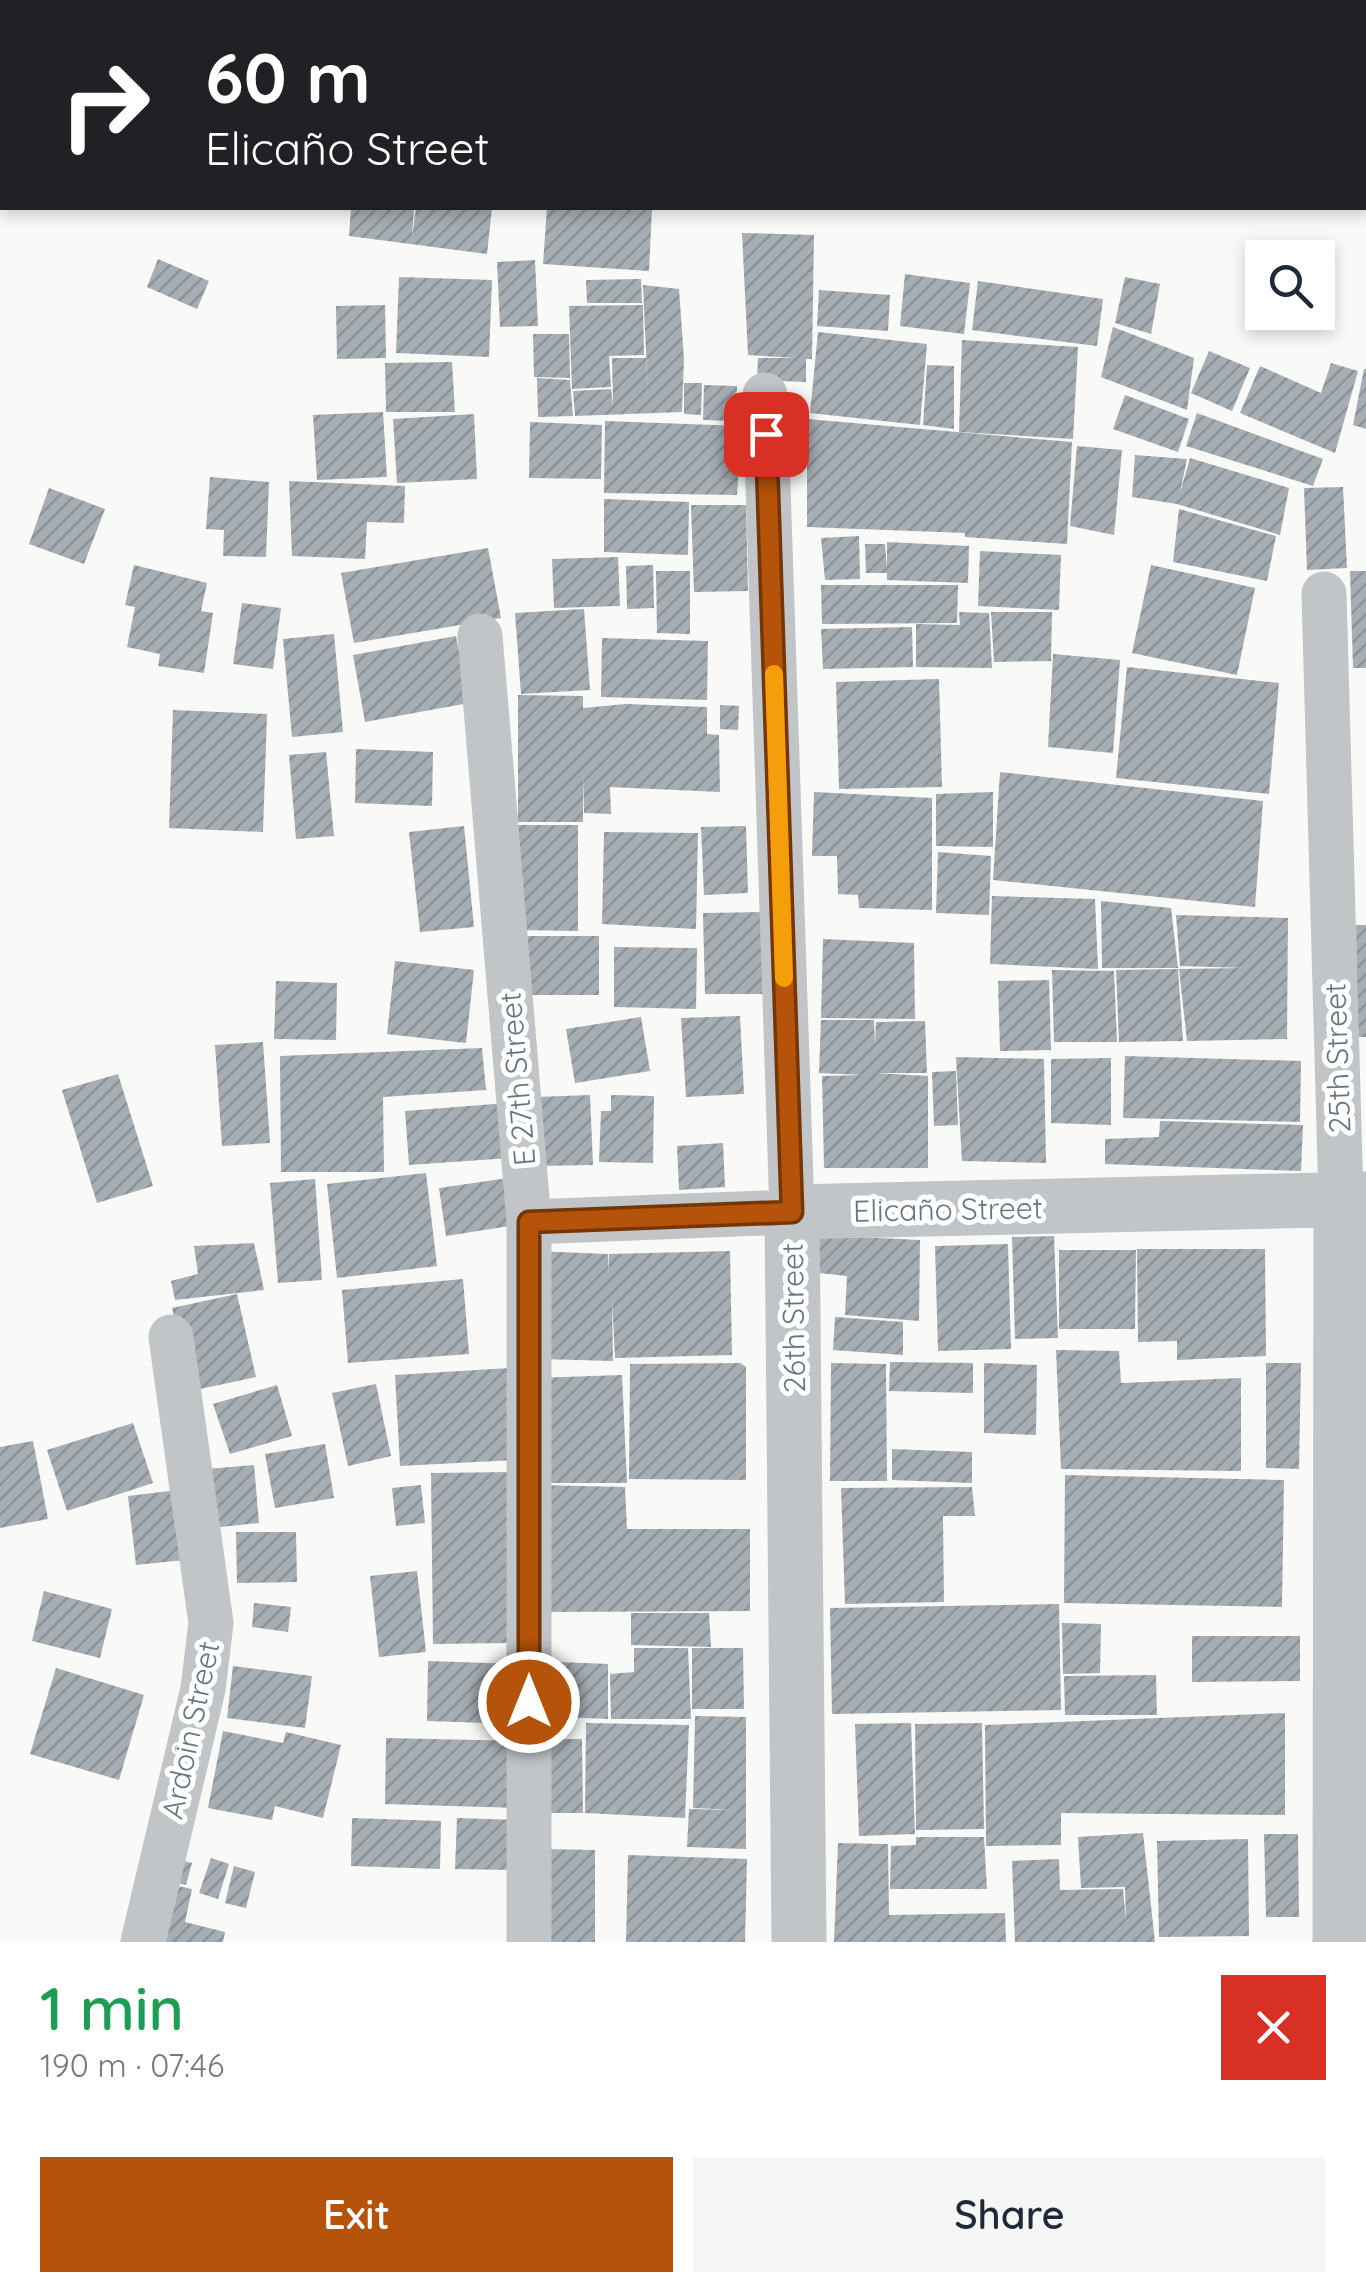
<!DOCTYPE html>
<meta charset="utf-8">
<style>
:root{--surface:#fff;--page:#f6f6f7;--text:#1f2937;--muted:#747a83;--accent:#b45309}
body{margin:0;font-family:Quicksand,sans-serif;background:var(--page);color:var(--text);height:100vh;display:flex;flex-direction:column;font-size:38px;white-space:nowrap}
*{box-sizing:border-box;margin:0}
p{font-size:32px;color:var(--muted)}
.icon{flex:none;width:55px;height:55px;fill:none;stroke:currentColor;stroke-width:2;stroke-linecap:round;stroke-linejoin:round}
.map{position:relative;height:1942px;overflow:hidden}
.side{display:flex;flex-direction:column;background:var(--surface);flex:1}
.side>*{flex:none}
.hud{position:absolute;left:0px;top:0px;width:1368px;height:210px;box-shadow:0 5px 15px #0003;background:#202124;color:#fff;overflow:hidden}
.controls{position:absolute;left:1245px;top:240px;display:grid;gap:20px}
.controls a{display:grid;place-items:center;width:90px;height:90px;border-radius:0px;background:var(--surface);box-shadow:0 5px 15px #0003;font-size:50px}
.pin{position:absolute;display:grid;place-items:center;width:85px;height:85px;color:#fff;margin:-42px;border-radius:20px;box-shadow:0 5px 15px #0006}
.me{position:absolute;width:110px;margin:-55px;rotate:0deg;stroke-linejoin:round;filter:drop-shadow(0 0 8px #0008)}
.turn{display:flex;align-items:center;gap:35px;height:210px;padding:0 40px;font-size:45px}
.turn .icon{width:130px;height:130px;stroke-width:2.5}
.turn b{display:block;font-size:70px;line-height:85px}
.round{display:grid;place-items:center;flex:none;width:105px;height:105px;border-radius:0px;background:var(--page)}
.headline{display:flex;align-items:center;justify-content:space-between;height:170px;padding:0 40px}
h1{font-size:60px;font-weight:600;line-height:75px;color:#1e9e55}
.primary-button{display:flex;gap:20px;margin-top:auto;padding:20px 40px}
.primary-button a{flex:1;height:115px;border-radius:0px;background:var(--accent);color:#fff;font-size:40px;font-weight:600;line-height:115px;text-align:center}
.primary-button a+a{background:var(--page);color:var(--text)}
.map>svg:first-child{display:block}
</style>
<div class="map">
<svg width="1366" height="1942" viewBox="0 0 1366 1942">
<defs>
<pattern id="building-hatch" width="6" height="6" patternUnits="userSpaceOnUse" patternTransform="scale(2.5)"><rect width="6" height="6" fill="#a6aeb4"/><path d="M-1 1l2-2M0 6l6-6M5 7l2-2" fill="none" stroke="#8b9298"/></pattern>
</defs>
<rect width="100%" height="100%" fill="#f9f9f7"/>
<g fill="url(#building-hatch)">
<polygon points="351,208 414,208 412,238 416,208 492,208 487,254 349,236"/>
<polygon points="547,208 652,208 649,271 543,264"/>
<polygon points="742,233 814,235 812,359 806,359 806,382 757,380 758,358 796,358 748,355"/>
<polygon points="158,259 209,281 197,309 147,287"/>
<polygon points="535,260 538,326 500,327 497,262"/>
<polygon points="905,274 970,283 964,334 900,326"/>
<polygon points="399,277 492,280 489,357 396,353"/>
<polygon points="1125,277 1160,284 1151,334 1115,323"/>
<polygon points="641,279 642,303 587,303 586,280"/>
<polygon points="978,281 1103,299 1097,346 972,330"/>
<polygon points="643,285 679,289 684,359 682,412 575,416 573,391 611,389 613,407 612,358 646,358 648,396"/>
<polygon points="819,290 890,295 888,331 817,326"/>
<polygon points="385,305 386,358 337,359 336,306"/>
<polygon points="643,305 644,355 609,356 611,387 572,389 569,306"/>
<polygon points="1113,327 1194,358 1187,410 1101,377"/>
<polygon points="818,332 927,344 920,425 810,413"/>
<polygon points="533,334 569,334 570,378 534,377"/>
<polygon points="962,340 1078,347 1073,439 959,432"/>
<polygon points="1209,351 1250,368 1232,411 1191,393"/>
<polygon points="452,362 455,412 386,412 385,363"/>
<polygon points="1331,363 1358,371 1335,453 1240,413 1260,366 1321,393"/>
<polygon points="927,365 954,366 954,429 923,425"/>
<polygon points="1364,369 1366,369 1366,429 1353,425"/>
<polygon points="537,378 570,380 573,416 538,417"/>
<polygon points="684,383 702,383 701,415 684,414"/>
<polygon points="704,385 737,386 736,421 703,420"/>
<polygon points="1125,395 1189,419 1178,452 1113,429"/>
<polygon points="383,412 387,477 317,480 313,415"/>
<polygon points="1197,413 1323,459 1313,486 1186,446"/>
<polygon points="474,414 477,479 397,483 393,419"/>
<polygon points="807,419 1072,442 1067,544 965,537 965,533 807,527"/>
<polygon points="605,421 742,426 737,495 604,493"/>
<polygon points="530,422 602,425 601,479 529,478"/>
<polygon points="1077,446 1122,450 1114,535 1070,526"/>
<polygon points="1135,455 1187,459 1180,493 1190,458 1289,488 1280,535 1177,504 1132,497"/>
<polygon points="210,477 269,482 266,557 223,556 224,530 206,529"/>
<polygon points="289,481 405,486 404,523 367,522 365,559 292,556"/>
<polygon points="1343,487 1347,568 1307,570 1304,488"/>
<polygon points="49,488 105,509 84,564 29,544"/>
<polygon points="604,499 689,502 688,555 604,552"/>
<polygon points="691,505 746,505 748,591 694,592"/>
<polygon points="1179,509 1276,536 1267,581 1173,562"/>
<polygon points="859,536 860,579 825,580 821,538"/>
<polygon points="887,542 969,546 968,583 887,580 887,573 866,573 865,544 885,544 887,569"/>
<polygon points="488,548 501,618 354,643 341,573"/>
<polygon points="980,551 1061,555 1059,610 978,606"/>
<polygon points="618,557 620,606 554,608 552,559"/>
<polygon points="134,565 207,583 201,611 213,613 204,673 158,666 160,654 127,647 135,607 125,605"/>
<polygon points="653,565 654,608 627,609 626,566"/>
<polygon points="1151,565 1255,588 1237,675 1132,653"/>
<polygon points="656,571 690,571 690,634 657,633"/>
<polygon points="1350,571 1366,571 1366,668 1353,668"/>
<polygon points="821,585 958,585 957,623 822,624"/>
<polygon points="242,603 281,608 273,669 233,664"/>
<polygon points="584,609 590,690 521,694 515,613"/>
<polygon points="959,612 989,613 992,668 916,667 916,624 960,625"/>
<polygon points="991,612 1052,612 1051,661 994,662"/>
<polygon points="912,627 913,667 823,669 821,629"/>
<polygon points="334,634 343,732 292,737 283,639"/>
<polygon points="456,636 469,703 365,722 353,655"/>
<polygon points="602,638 708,641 707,700 601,697"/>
<polygon points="1053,654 1120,660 1113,753 1048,747"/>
<polygon points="1127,667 1279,683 1269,794 1116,778"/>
<polygon points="939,679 942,787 839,789 836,682"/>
<polygon points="518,695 583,696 583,708 626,704 707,707 707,734 719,735 720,792 610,787 611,814 584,813 583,774 583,822 518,822"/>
<polygon points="720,705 739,706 738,730 720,729"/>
<polygon points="173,710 267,714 263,832 169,828"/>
<polygon points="356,749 433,752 432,806 355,803"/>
<polygon points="326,752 334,836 296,839 289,755"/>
<polygon points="1000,772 1263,801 1255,907 993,880"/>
<polygon points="814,792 932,798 932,910 859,908 858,895 838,894 837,856 812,856"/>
<polygon points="993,792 993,847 936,846 936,794"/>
<polygon points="518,825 578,825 578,931 517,930"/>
<polygon points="464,826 474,927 420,932 409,832"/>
<polygon points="746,826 748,893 704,895 701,827"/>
<polygon points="604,832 698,833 696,929 602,924"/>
<polygon points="938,852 991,856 989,915 936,913"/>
<polygon points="992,896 1095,899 1098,969 990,964"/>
<polygon points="1101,901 1171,908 1178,968 1102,968"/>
<polygon points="768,912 769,994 705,994 703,913"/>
<polygon points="1176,915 1288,918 1287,1039 1187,1041 1179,969 1244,968 1180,966"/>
<polygon points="1356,925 1366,925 1366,1037 1357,1037"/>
<rect x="527" y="936" width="72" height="59"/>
<polygon points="823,939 914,943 915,1019 821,1018"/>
<polygon points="614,947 697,948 696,1009 614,1007"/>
<polygon points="395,961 474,970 466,1043 387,1034"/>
<polygon points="1178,969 1183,1041 1119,1042 1116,970"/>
<polygon points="1052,970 1114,971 1117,1042 1054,1042"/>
<polygon points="1049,980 1051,1050 1000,1051 998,981"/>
<polygon points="276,981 337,983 336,1040 274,1039"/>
<polygon points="740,1016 744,1094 686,1097 681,1018"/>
<polygon points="641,1017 650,1071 575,1083 566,1029"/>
<polygon points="821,1020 874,1020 875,1044 876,1022 925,1021 927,1073 876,1073 928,1076 928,1168 824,1168 822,1076 863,1075 819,1073"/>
<polygon points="263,1042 270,1143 222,1146 215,1045"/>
<polygon points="482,1048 486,1090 383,1097 384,1172 281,1172 280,1056"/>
<polygon points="1125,1056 1301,1061 1300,1122 1123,1118"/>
<polygon points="956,1057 1044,1059 1046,1163 962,1161"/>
<polygon points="1111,1058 1111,1125 1051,1123 1051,1059"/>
<polygon points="956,1071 958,1125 934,1126 932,1072"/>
<polygon points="118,1074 153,1186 97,1203 62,1090"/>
<polygon points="590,1095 593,1165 539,1166 536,1097"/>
<polygon points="611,1095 654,1096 653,1163 599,1162 601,1111 611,1111"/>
<polygon points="507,1103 511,1158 409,1165 405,1111"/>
<polygon points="1160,1121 1303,1125 1301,1171 1105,1164 1105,1139 1159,1137"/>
<polygon points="723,1143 725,1187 679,1190 677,1146"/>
<polygon points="426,1173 437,1266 337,1278 327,1184"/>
<polygon points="515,1177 523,1224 446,1236 439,1188"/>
<polygon points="315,1179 322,1280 278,1283 270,1183"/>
<polygon points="818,1235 920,1240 919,1321 845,1315 847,1276 819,1273"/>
<polygon points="1054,1236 1058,1338 1015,1339 1012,1237"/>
<polygon points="254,1243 264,1290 175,1300 171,1281 198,1274 194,1246"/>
<polygon points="1008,1244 1011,1349 938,1351 935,1246"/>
<polygon points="1137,1249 1265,1249 1266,1356 1177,1360 1177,1341 1138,1342"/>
<polygon points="1059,1250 1136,1250 1135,1329 1059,1329"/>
<polygon points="534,1251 608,1254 609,1274 609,1254 730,1251 732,1355 615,1358 612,1298 613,1361 541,1359"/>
<polygon points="463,1279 469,1354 348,1363 342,1290"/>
<polygon points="237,1294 256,1377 191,1391 172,1308"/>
<polygon points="835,1317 903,1322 903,1355 833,1350"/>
<polygon points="1056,1350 1119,1351 1121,1383 1241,1378 1241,1471 1061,1469"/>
<polygon points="890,1362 973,1363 973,1393 889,1391"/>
<polygon points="740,1363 746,1367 746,1480 629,1479 630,1364"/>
<polygon points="831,1363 886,1364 887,1481 830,1481"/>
<polygon points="984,1363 1037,1365 1036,1435 984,1433"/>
<polygon points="1266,1363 1301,1363 1299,1469 1266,1468"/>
<polygon points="509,1368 515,1460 400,1466 395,1375"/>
<polygon points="622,1375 627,1483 538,1483 533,1378"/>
<polygon points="376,1384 391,1456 348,1466 332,1393"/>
<polygon points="277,1385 292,1436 230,1454 213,1404"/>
<polygon points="133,1423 153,1483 67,1511 47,1450"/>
<polygon points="33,1441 48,1519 0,1528 0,1447"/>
<polygon points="325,1444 334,1498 275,1508 265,1454"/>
<polygon points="892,1449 972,1452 972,1483 892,1480"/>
<polygon points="254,1465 259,1523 201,1529 195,1470"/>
<polygon points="511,1472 513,1643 433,1644 431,1473"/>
<polygon points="1065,1475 1284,1480 1282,1607 1064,1603"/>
<polygon points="421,1485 425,1523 396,1526 392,1488"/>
<polygon points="538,1485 625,1487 627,1529 750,1529 750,1611 546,1612"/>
<polygon points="972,1487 975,1516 943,1516 944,1602 845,1604 841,1488"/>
<polygon points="186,1489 194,1559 136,1565 128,1496"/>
<polygon points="236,1532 296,1532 297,1582 237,1583"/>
<polygon points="417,1571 426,1652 379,1657 370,1576"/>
<polygon points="44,1591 112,1609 100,1658 32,1641"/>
<polygon points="254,1603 291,1607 288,1632 252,1627"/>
<polygon points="1059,1604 1061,1710 832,1714 830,1608"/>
<polygon points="631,1613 709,1613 711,1647 631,1645"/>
<polygon points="1062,1623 1101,1624 1100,1673 1063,1674"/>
<polygon points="1192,1636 1300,1636 1300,1681 1192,1682"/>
<polygon points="634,1648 688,1648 691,1719 611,1719 610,1674 634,1672"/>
<polygon points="692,1648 743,1648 744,1709 692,1709"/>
<polygon points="428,1661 519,1664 517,1724 427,1721"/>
<polygon points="535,1661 608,1664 608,1719 536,1716"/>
<polygon points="233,1666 312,1676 305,1728 227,1718"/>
<polygon points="56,1668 144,1695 119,1780 30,1754"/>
<polygon points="1156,1675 1157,1715 1065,1715 1064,1676"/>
<polygon points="1285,1713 1285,1815 1061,1813 1061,1845 986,1846 985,1725"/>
<polygon points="695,1716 746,1717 746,1849 687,1847 689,1809 736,1810 693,1808"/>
<polygon points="586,1723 689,1725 685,1818 585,1813"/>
<polygon points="911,1723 915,1834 859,1836 855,1724"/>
<polygon points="982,1723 984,1829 916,1830 915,1724"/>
<polygon points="223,1731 283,1743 286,1732 341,1745 323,1818 275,1806 272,1820 208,1808"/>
<polygon points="386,1738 519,1741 518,1808 385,1804"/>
<polygon points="531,1739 582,1739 583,1813 532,1813"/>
<polygon points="352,1818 441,1821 440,1869 351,1866"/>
<polygon points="457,1818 515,1820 514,1870 455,1869"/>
<polygon points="1143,1833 1155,1942 1015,1942 1012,1861 1059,1859 1060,1890 1123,1889 1126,1921 1125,1887 1081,1888 1078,1837"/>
<polygon points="1264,1834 1298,1834 1299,1917 1266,1917"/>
<polygon points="916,1837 984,1837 987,1889 890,1889 891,1846 916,1845"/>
<polygon points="1248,1839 1249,1936 1159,1937 1157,1841"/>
<polygon points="838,1843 888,1844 889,1915 1005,1913 1006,1942 834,1942"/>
<polygon points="544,1849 595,1850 595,1942 543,1942"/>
<polygon points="628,1855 747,1859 745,1942 626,1942"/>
<polygon points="211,1858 229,1864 218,1899 199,1893"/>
<polygon points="179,1860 192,1863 186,1885 173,1882"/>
<polygon points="234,1866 255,1872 246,1908 225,1903"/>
<polygon points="164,1883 192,1889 185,1922 225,1932 223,1942 151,1942"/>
</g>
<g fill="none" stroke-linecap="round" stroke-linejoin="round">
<g stroke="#c1c5c8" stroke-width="45">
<polyline points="1324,594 1341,1199"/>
<polyline points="480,636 529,1222 529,1942"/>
<polyline points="529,1222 792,1212 765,395"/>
<polyline points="143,1942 203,1689 211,1623 171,1337"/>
</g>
<g stroke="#c1c5c8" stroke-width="55">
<polyline points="799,1942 792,1212 1366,1199"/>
<polyline points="1340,1942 1341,1199"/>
</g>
</g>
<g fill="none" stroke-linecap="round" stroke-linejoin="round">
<defs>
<polyline id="route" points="529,1702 529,1222 792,1212 766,434"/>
</defs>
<use href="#route" stroke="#753606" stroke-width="25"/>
<use href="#route" stroke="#b45309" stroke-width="18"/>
<polyline stroke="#f59e0b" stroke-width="18" points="774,674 784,978"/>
</g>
<g text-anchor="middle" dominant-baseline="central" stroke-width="10" stroke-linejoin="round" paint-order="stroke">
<g font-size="30" fill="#667680" stroke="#fff">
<text transform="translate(1337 1058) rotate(-92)">25th Street</text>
<text transform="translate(517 1079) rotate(-95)">E 27th Street</text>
<text transform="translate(948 1209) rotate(-1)">Elicaño Street</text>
<text transform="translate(793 1318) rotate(-91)">26th Street</text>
<text transform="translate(190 1730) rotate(-78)">Ardoin Street</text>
</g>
</g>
</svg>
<div class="controls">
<a><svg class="icon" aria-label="search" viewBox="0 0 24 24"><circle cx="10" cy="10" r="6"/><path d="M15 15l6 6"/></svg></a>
</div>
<div class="pin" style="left:766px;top:434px;background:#d93025"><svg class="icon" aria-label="arrive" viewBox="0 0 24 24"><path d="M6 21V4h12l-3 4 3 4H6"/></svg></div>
<svg class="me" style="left:529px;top:1702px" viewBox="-20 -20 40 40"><circle r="17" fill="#b45309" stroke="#fff" stroke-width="3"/><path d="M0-11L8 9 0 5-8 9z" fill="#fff"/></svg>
<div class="hud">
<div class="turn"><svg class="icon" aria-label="right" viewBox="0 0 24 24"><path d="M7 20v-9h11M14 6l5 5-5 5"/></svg><div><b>60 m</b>Elicaño Street</div></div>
</div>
</div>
<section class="side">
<div class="headline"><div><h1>1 min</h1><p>190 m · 07:46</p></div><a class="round" style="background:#d93025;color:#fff"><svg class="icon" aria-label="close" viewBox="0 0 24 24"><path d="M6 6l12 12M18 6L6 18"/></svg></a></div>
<div class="primary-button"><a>Exit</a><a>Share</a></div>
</section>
